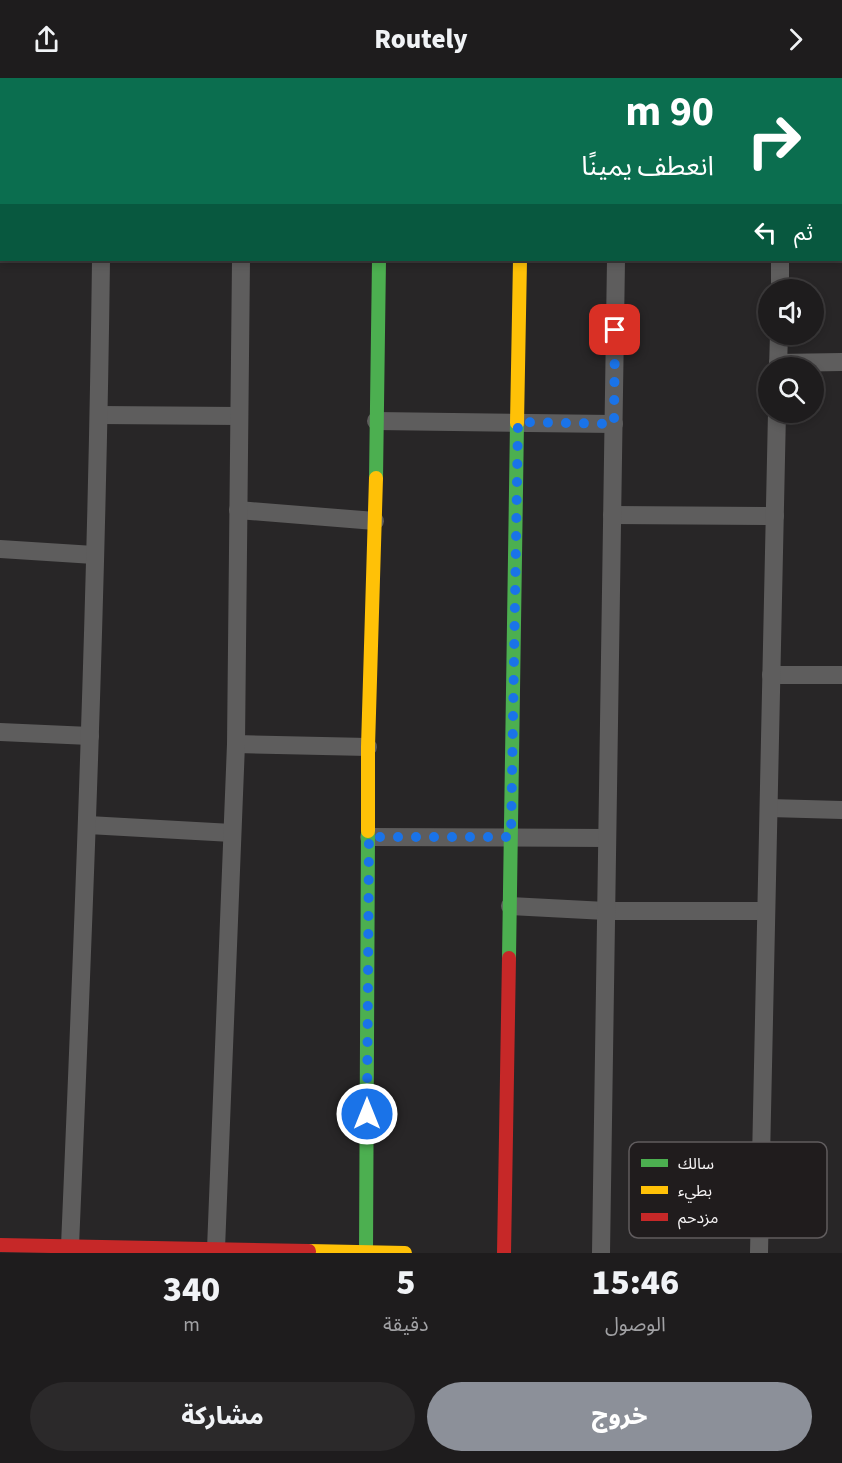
<!DOCTYPE html>
<html lang="ar">
<meta charset="utf-8">
<style>
:root{--surface:#1e1c1d;--page:#2b292a;--text:#f1f3f6;--muted:#a1a1a4;--line:#3c3a3b;--accent:#8c9099}
body{margin:0;font-family:"Source Sans 3","Noto Sans Arabic",sans-serif;background:var(--page);color:var(--text);direction:rtl;height:100vh;display:flex;flex-direction:column;font-size:22px;white-space:nowrap}
*{box-sizing:border-box;margin:0}
p{font-size:20px;color:var(--muted)}
.icon{flex:none;width:33px;height:33px;fill:none;stroke:currentColor;stroke-width:2;stroke-linecap:round;stroke-linejoin:round}
.map{position:relative;height:1175px;overflow:hidden;direction:ltr}
.panel{display:flex;flex-direction:column;background:var(--surface);flex:1}
.panel>*{flex:none}
.banner{position:absolute;left:0px;top:0px;width:843px;height:183px;box-shadow:0 3px 9px #0003,0 0 0 2px var(--line);direction:rtl;background:#0b6e4f;color:#fff;overflow:hidden}
.buttons{position:absolute;left:758px;top:201px;display:grid;gap:12px}
.buttons a{display:grid;place-items:center;width:66px;height:66px;border-radius:50%;background:var(--surface);box-shadow:0 3px 9px #0003,0 0 0 2px var(--line);font-size:30px}
.pin{position:absolute;display:grid;place-items:center;width:51px;height:51px;color:#fff;margin:-26px;border-radius:12px;box-shadow:0 3px 9px #0006}
.me{position:absolute;width:66px;margin:-33px;rotate:0deg;stroke-linejoin:round;filter:drop-shadow(0 0 4px #0008)}
.turn{display:flex;align-items:center;gap:21px;height:126px;padding:0 30px;font-size:27px}
.turn .icon{width:78px;height:78px;stroke-width:2.5}
.turn b{display:block;font-size:42px;line-height:51px}
.then{display:flex;align-items:center;height:57px;padding:0 30px;background:#0003;gap:12px;font-size:22px}
.eta{display:flex;justify-content:space-evenly;align-items:center;height:102px;text-align:center}
.eta b{font-size:36px;font-weight:800;line-height:42px}
.cta{display:flex;gap:12px;margin-top:auto;padding:12px 30px}
.cta a{flex:1;height:69px;border-radius:36px;background:var(--accent);color:#fff;font-size:24px;font-weight:800;line-height:69px;text-align:center}
.cta a+a{background:var(--page);color:var(--text)}
header{display:flex;justify-content:space-between;align-items:center;height:78px;padding:0 30px;background:var(--surface);font-size:27px;font-weight:800}
.map>svg:first-child{display:block}
</style>
<header><svg class="icon" aria-label="forward" viewBox="0 0 24 24"><path d="M9 5l7 7-7 7"/></svg>Routely<svg class="icon" aria-label="share" viewBox="0 0 24 24"><path d="M12 15V3M7 8l5-5 5 5M5 13v7h14v-7"/></svg></header>
<div class="map">
<svg width="842" height="1175" viewBox="0 0 842 1175">
<rect width="100%" height="100%" fill="#282627"/>
<g fill="none" stroke-linecap="round" stroke-linejoin="round">
<g stroke="#5e5d5d" stroke-width="18">
<polyline points="363,2 363,0"/>
<polyline points="619,2 619,0"/>
<polyline points="785,2 785,0"/>
<polyline points="0,48 2,48"/>
<polyline points="780,212 780,182"/>
<polyline points="778,285 842,284"/>
<polyline points="778,290 779,256"/>
<polyline points="99,337 239,338"/>
<polyline points="376,343 614,346"/>
<polyline points="238,432 375,443"/>
<polyline points="612,437 775,438"/>
<polyline points="0,471 94,477"/>
<polyline points="771,597 842,597"/>
<polyline points="0,654 90,658"/>
<polyline points="236,666 368,669"/>
<polyline points="769,730 842,732"/>
<polyline points="88,747 232,755"/>
<polyline points="369,759 607,760"/>
<polyline points="510,828 606,833 766,833"/>
<path d="M70 1168C84 839 97 510 101 182"/>
<polyline points="216,1171 236,666 241,182"/>
<polyline points="601,1175 616,182"/>
<polyline points="759,1175 777,334"/>
</g>
<g stroke="#4caf50" stroke-width="14">
<polyline points="376,400 379,182"/>
<polyline points="509,880 517,345"/>
<polyline points="366,1174 368,753"/>
</g>
<g stroke="#ffc107" stroke-width="14">
<polyline points="517,345 520,182"/>
<polyline points="368,753 368,669 376,400"/>
<polyline points="309,1173 405,1175"/>
</g>
<g stroke="#c62828" stroke-width="14">
<polyline points="0,1167 309,1173"/>
<polyline points="504,1175 509,880"/>
</g>
</g>
<g fill="none" stroke-linecap="round" stroke-linejoin="round">
<polyline stroke="#1a73e8" stroke-width="10" stroke-dasharray="0 18" points="367,1036 369,759 511,759 518,344 614,346 615,252"/>
</g>
<rect x="629" y="1064" width="198" height="96" rx="9" fill="#201c1d" stroke="#605c5e" stroke-width="1.5"/>
<rect x="641" y="1081" width="27" height="8" fill="#4caf50"/>
<rect x="641" y="1108" width="27" height="8" fill="#ffc107"/>
<rect x="641" y="1135" width="27" height="8" fill="#c62828"/>
<g font-size="16" fill="#f5f3f4">
<text x="678" y="1091">سالك</text>
<text x="678" y="1118">بطيء</text>
<text x="678" y="1145">مزدحم</text>
</g>
</svg>
<div class="buttons">
<a><svg class="icon" aria-label="sound" viewBox="0 0 24 24"><path d="M4 9h4l5-4v14l-5-4H4zM17 9q2 3 0 6"/></svg></a>
<a><svg class="icon" aria-label="search" viewBox="0 0 24 24"><circle cx="10" cy="10" r="6"/><path d="M15 15l6 6"/></svg></a>
</div>
<div class="pin" style="left:615px;top:252px;background:#d93025"><svg class="icon" aria-label="arrive" viewBox="0 0 24 24"><path d="M6 21V4h12l-3 4 3 4H6"/></svg></div>
<svg class="me" style="left:367px;top:1036px" viewBox="-20 -20 40 40"><circle r="17" fill="#1a73e8" stroke="#fff" stroke-width="3"/><path d="M0-11L8 9 0 5-8 9z" fill="#fff"/></svg>
<div class="banner">
<div class="turn"><svg class="icon" aria-label="right" viewBox="0 0 24 24"><path d="M7 20v-9h11M14 6l5 5-5 5"/></svg><div><b>90 m</b>انعطف يمينًا</div></div>
<div class="then">ثم<svg class="icon" aria-label="left" viewBox="0 0 24 24"><path d="M17 20v-9H6M10 6l-5 5 5 5"/></svg></div>
</div>
</div>
<section class="panel">
<div class="eta">
<div><b>15:46</b><p>الوصول</p></div>
<div><b>5</b><p>دقيقة</p></div>
<div><b>340</b><p>m</p></div>
</div>
<div class="cta"><a>خروج</a><a>مشاركة</a></div>
</section>
